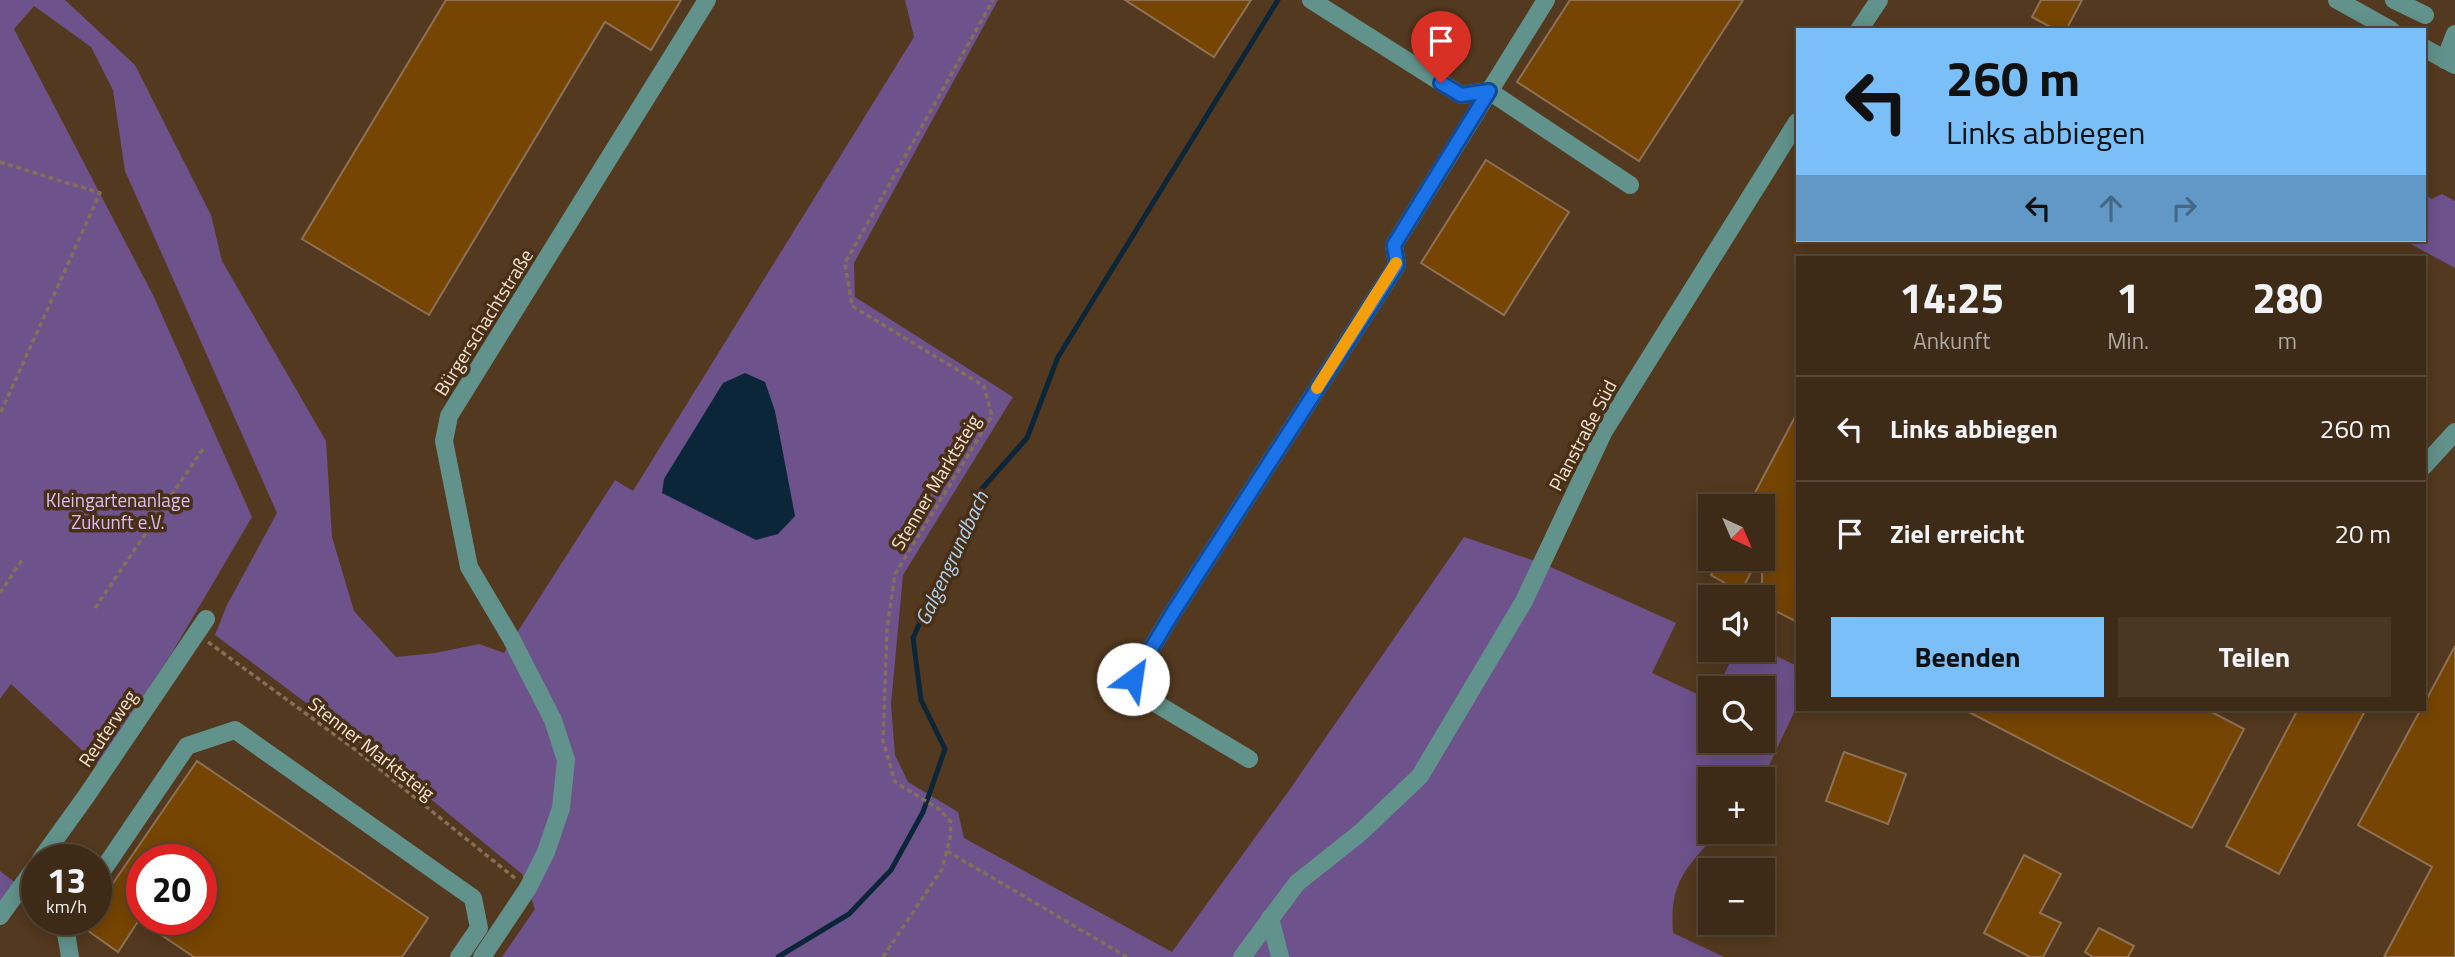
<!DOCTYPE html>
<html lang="de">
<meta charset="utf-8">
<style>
:root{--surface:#3e2b17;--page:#493724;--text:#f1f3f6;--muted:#ada7a1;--line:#574736;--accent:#7abff8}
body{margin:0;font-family:"Titillium Web",sans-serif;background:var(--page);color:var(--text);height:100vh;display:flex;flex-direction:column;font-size:26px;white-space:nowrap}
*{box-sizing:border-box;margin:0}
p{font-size:23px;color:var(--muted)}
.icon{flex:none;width:38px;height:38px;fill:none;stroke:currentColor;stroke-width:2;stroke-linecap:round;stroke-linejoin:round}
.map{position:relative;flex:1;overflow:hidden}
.panel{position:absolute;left:1796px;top:256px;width:630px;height:455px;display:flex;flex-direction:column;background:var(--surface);border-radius:0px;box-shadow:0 4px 18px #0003,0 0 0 2px var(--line)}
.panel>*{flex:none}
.hud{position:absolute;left:1796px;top:28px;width:630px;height:214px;border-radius:0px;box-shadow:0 4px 18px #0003,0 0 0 2px var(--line);background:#7abff8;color:#111;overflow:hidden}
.needle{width:46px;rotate:136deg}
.tools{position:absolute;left:1698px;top:494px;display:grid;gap:14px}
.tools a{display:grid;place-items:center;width:77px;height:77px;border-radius:0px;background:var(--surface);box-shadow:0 4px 18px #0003,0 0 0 2px var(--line);font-size:35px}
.speed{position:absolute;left:21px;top:844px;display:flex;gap:14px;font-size:35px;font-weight:700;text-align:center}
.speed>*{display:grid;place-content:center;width:91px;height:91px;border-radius:50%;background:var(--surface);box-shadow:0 4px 18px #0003,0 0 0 2px var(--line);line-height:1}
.speed small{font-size:18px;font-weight:400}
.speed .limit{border:10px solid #d22;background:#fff;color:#111}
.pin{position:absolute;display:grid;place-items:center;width:60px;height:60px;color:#fff;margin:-72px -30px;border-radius:50% 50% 50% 0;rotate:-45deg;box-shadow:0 0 7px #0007}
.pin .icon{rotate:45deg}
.me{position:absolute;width:77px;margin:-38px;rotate:31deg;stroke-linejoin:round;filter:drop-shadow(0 0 5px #0008)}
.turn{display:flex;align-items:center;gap:24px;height:147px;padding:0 35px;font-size:32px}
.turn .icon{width:91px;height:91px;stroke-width:2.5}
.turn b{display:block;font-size:49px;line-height:60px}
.lanes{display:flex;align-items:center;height:66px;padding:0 35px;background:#0003;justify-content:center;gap:35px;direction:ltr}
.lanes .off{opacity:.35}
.eta{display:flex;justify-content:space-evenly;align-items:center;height:119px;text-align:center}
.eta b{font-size:42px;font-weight:700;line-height:49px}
.cta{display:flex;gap:14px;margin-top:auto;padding:14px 35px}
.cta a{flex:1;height:80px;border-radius:0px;background:var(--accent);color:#111;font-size:28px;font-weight:700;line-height:80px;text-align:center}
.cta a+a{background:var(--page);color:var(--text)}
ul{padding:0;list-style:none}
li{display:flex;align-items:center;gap:21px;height:105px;padding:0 35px;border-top:2px solid var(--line)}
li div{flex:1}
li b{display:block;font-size:26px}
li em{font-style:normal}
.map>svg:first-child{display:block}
</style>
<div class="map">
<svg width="2455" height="957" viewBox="0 0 2455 957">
<rect width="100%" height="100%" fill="#53391f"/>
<g fill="#6d528b">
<path d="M0 0H65L135 65 211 215 222 261 326 441 332 537 354 611 396 657 435 653 479 644 504 653 615 480 633 491 914 37 905 0H998L854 263 855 297 1013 397 903 575 891 704 895 755 908 782 958 812 964 838 1172 952 1288 792 1464 537 1544 564 1676 623 1652 673 1710 700V740H1762V688H1718L1736 649H1762L1797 666V706L1762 780 1710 779V831H1719C1687 868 1669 880 1673 933L1724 957H502L535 909 522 874 388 764 215 635 227 605 277 513 125 171 113 90 91 47 34 6 14 29 153 295 252 517 173 651 98 765 11 684 0 699Z"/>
<polygon points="2442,194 2455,201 2455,268 2403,240 2424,240 2424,195 2432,199"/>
<polygon points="0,871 17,884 0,907"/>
</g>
<polygon fill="#0c2639" points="745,373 765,382 775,411 795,516 778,534 756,540 662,493 664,479 723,383"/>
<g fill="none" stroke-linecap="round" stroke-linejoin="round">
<polyline stroke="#0c2639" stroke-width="5" points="778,957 849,914 891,870 923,812 945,749 921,700 913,638 979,492 1027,438 1058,357 1278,0"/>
</g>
<g fill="#764503" stroke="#8e7155" stroke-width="2" fill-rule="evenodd">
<polygon points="446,0 681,0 651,50 605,22 429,315 302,239"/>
<polygon points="1125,0 1251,0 1214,57"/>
<polygon points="1570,0 1743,0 1639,161 1517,82"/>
<polygon points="2041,0 2082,0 2066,30 2056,30 2032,17"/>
<polygon points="1486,160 1569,212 1504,315 1421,263"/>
<polygon points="1797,413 1797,622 1762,604 1762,506 1748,506"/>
<polygon points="1720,558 1758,558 1741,592 1711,575"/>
<polygon points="2455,646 2455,957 2384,957 2432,867 2358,825 2421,709 2424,709 2424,704"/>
<polygon points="1963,709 2206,709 2244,729 2192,828"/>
<polygon points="2298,709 2366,709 2279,874 2226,846"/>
<polygon points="1844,752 1906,774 1888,824 1826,801"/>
<path d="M197 761 428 918 402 957H194L139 920 118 952 80 925 81 919H96V908ZM142 859H201V919H140Z"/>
<polygon points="2024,855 2061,874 2040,913 2061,923 2043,957 2030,957 1984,933"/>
<polygon points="2099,928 2134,946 2128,957 2093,957 2085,952"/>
</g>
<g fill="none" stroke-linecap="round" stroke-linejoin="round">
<g stroke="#866f58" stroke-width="3.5" stroke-dasharray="5 3.5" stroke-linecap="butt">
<polyline points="0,162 100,193 0,414"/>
<polyline points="0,593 22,560"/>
<polyline points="95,608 205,446"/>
<polyline points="208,642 357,751 516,879"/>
<polyline points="947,851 1127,957"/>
<polyline points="883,957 942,869 950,838 951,822 939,809 895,782 883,741 887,629 895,574 992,416 984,386 852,306 845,263 993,0"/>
</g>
<g stroke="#61928b" stroke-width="18">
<polyline points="1311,0 1461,95 1489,91 1630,185"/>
<polyline points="2337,0 2391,30"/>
<polyline points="2394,0 2425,15"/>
<polyline points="1859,30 1879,0"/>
<polyline points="2424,48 2455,65"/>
<polyline points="2445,60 2455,34"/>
<polyline points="2424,466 2455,432"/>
<polyline points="1249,759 1140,694 1133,679 1172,614 1397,265 1394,245 1546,0"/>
<polyline points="41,859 87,795 206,619"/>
<polyline points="96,880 187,746 235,730 473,898 479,928 459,957"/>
<polyline points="0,916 37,865"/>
<polyline points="1270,918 1280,957"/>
<polyline points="70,919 65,927 70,957"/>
<polyline points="482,957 528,888 546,852 561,808 566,760 553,720 511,638 469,567 444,441 449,416 707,0"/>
<polyline points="1242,957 1297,883 1360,833 1420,776 1524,601 1604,431 1797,122"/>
</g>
</g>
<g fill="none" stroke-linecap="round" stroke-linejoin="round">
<defs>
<polyline id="route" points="1133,679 1172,614 1397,265 1394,245 1489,91 1461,95 1441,83"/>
</defs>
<use href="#route" stroke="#114b97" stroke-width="18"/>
<use href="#route" stroke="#1a73e8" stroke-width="12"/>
<polyline stroke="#f59e0b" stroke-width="12" points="1317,388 1396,263"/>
</g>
<g text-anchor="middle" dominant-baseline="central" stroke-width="7" stroke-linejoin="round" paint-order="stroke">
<g font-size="19" fill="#f6e5d6" stroke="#482f15">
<text transform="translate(483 322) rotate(-58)">Bürgerschachtstraße</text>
<text transform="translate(1582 435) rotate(-62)">Planstraße Süd</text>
<text transform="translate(935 482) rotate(-59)">Stenner Marktsteig</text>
<text transform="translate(107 728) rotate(-56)">Reuterweg</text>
<text transform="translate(372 748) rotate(38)">Stenner Marktsteig</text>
</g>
<g font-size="19" fill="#dabefc" stroke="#482f15">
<text x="118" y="499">Kleingartenanlage<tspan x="118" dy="22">Zukunft e.V.</tspan></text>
</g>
<g font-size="21" font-style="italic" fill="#acd1f2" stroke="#482f15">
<text transform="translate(951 558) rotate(-65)">Galgengrundbach</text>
</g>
</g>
</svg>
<div class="tools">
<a><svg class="needle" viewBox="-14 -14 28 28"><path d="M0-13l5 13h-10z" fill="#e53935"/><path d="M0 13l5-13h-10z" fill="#ada7a1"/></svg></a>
<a><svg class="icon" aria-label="sound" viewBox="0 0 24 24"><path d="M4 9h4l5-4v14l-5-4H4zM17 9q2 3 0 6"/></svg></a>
<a><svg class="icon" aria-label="search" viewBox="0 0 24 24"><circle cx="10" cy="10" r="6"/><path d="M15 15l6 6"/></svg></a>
<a>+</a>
<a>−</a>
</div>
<div class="speed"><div>13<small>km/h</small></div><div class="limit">20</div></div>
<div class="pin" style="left:1441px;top:83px;background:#d93025"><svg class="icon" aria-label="arrive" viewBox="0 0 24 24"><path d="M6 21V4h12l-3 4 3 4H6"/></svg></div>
<svg class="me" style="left:1133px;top:679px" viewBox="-20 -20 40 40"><circle r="19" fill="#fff"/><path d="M0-13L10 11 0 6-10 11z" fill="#1a73e8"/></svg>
<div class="hud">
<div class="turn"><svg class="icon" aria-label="left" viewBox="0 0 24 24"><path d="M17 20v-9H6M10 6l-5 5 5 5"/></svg><div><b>260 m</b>Links abbiegen</div></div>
<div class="lanes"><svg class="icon" aria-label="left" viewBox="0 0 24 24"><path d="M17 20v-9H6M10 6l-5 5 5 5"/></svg><svg class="icon off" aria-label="ahead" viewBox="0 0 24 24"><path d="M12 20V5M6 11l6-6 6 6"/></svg><svg class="icon off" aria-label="right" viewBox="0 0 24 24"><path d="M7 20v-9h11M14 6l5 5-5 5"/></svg></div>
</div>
<section class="panel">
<div class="eta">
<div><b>14:25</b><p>Ankunft</p></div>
<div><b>1</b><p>Min.</p></div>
<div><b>280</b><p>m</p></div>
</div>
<ul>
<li><svg class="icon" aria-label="left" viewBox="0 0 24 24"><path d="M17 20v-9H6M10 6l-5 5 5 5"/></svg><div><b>Links abbiegen</b></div><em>260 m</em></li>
<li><svg class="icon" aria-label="arrive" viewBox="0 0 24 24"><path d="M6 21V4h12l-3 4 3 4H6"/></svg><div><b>Ziel erreicht</b></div><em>20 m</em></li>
</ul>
<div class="cta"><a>Beenden</a><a>Teilen</a></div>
</section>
</div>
